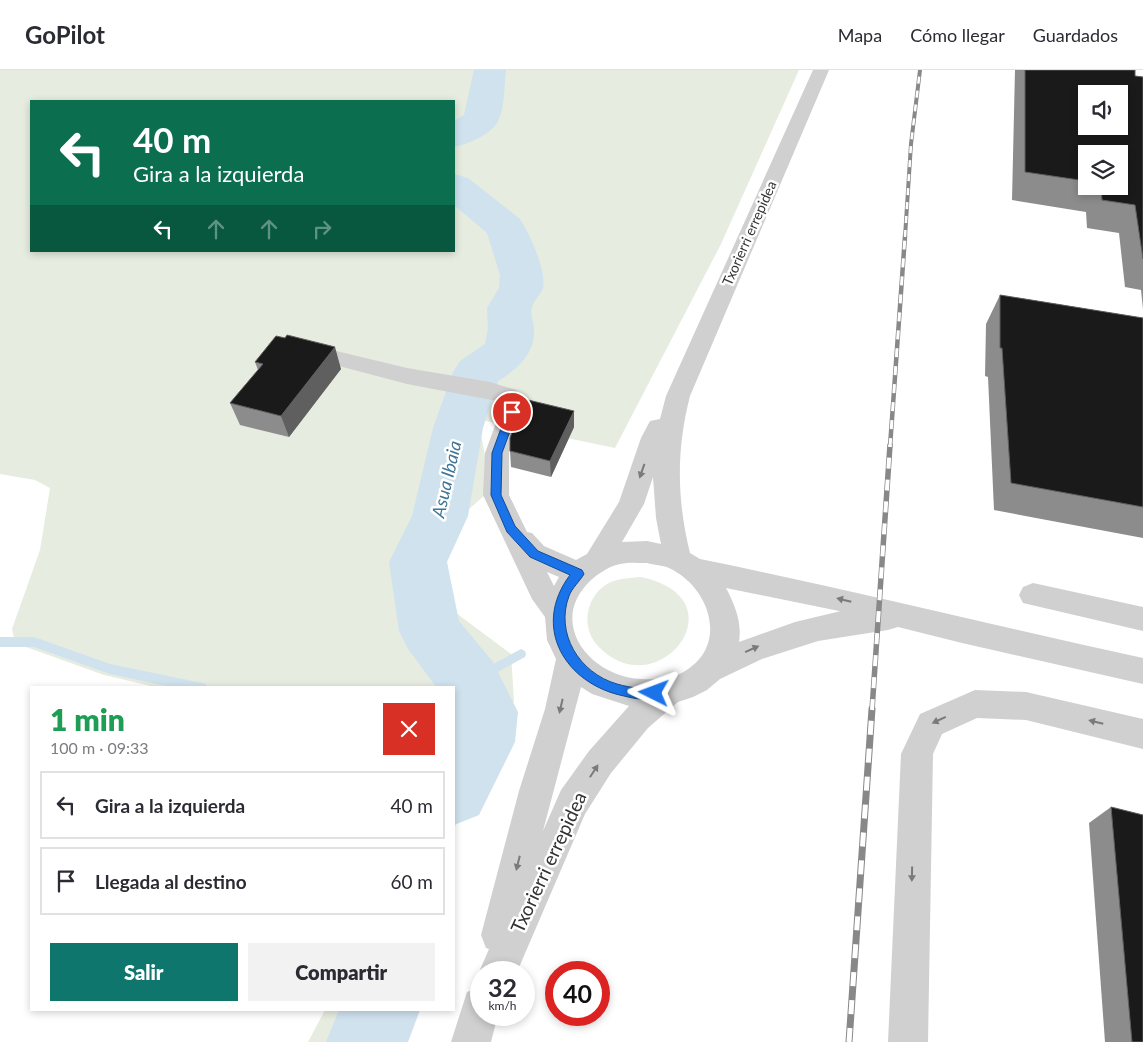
<!DOCTYPE html>
<html lang="es">
<meta charset="utf-8">
<style>
:root{--surface:#fff;--page:#f2f2f3;--text:#2b2b33;--muted:#7c7c81;--line:#e1e1e2;--accent:#0f766e}
body{margin:0;font-family:Lato,sans-serif;background:var(--page);color:var(--text);height:100vh;display:flex;flex-direction:column;font-size:19px;white-space:nowrap}
*{box-sizing:border-box;margin:0}
p{font-size:16px;color:var(--muted)}
.icon{flex:none;width:28px;height:28px;fill:none;stroke:currentColor;stroke-width:2;stroke-linecap:round;stroke-linejoin:round}
.map{position:relative;flex:1;overflow:hidden}
.details{position:absolute;left:30px;top:616px;width:425px;height:325px;display:flex;flex-direction:column;background:var(--surface);border-radius:0px;box-shadow:0 2px 8px #0003}
.details>*{flex:none}
.hud{position:absolute;left:30px;top:30px;width:425px;height:152px;border-radius:0px;box-shadow:0 2px 8px #0003;background:#0b6e4f;color:#fff;overflow:hidden}
.tools{position:absolute;left:1078px;top:15px;display:grid;gap:10px}
.tools a{display:grid;place-items:center;width:50px;height:50px;border-radius:0px;background:var(--surface);box-shadow:0 2px 8px #0003;font-size:25px}
.speed{position:absolute;left:470px;top:891px;display:flex;gap:10px;font-size:25px;font-weight:700;text-align:center}
.speed>*{display:grid;place-content:center;width:65px;height:65px;border-radius:50%;background:var(--surface);box-shadow:0 2px 8px #0003;line-height:1}
.speed small{font-size:12px;font-weight:400}
.speed .limit{border:8px solid #d22;background:#fff;color:#111}
.pin{position:absolute;display:grid;place-items:center;width:42px;height:42px;color:#fff;margin:-21px;border:2px solid #fff;border-radius:50%;box-shadow:0 1px 5px #0007}
.me{position:absolute;width:55px;margin:-28px;rotate:273deg;stroke-linejoin:round;filter:drop-shadow(0 0 4px #0008)}
.turn{display:flex;align-items:center;gap:18px;height:105px;padding:0 20px;font-size:22px}
.turn .icon{width:65px;height:65px;stroke-width:2.5}
.turn b{display:block;font-size:35px;line-height:42px}
.lanes{display:flex;align-items:center;height:48px;padding:0 20px;background:#0003;justify-content:center;gap:25px;direction:ltr}
.lanes .off{opacity:.35}
.round{display:grid;place-items:center;flex:none;width:52px;height:52px;border-radius:0px;background:var(--page)}
.summary{display:flex;align-items:center;justify-content:space-between;height:85px;padding:0 20px}
h1{font-size:30px;font-weight:800;line-height:38px;color:#1e9e55}
.primary-button{display:flex;gap:10px;margin-top:auto;padding:10px 20px}
.primary-button a{flex:1;height:58px;border-radius:0px;background:var(--accent);color:#fff;font-size:20px;font-weight:800;line-height:58px;text-align:center}
.primary-button a+a{background:var(--page);color:var(--text)}
ul{padding:0;list-style:none}
li{display:flex;align-items:center;gap:15px;height:68px;margin:0 10px 8px;padding:0 10px;border:2px solid var(--line);border-radius:0px}
li div{flex:1}
li b{display:block;font-size:19px}
li em{font-style:normal}
header{display:flex;align-items:center;gap:30px;box-sizing:border-box;height:70px;padding:0 25px;background:var(--surface);border-bottom:1px solid var(--line)}
header strong{font-size:24px}
nav{display:flex;gap:28px;margin-inline-start:auto;font-size:18px}
.map>svg:first-child{display:block}
</style>
<header>
<strong>GoPilot</strong>
<nav><a>Mapa</a><a>Cómo llegar</a><a>Guardados</a></nav>
</header>
<div class="map">
<svg width="1143" height="972" viewBox="0 0 1143 972">
<rect width="100%" height="100%" fill="#fff"/>
<g fill="#e6ecdf" fill-rule="evenodd">
<path d="M0 0H799L721 174 615 378 481 350 479 356 492 419 447 458 428 491 440 531 511 584 514 631 473 701 454 760V618L155 617 104 605 15 573 12 559 40 480 50 418 35 410 0 404ZM31 31H454V181H31Z"/>
<path d="M641 507C744 529 657 639 598 576 579 556 587 523 611 512 621 508 631 508 641 507Z"/>
<polygon points="325,940 407,940 397,972 308,972"/>
</g>
<g fill="none" stroke-linecap="round" stroke-linejoin="round">
<g fill="#cfe2ee" fill-rule="evenodd">
<polygon points="0,567 34,567 110,594 202,613 206,614 207,618 176,618 110,604 34,577 0,577"/>
<polygon points="521,579 525,581 526,584 525,587 474,615 470,617 466,615 464,612 466,609"/>
</g>
<g fill="#cfe2ee" fill-rule="evenodd">
<path d="M474 0H506C504 15 505 38 498 51 491 65 467 74 454 77V51L464 45Z"/>
<path d="M454 104 468 108 520 149C529 162 547 202 543 218 541 225 533 230 532 238 530 243 533 251 534 257 536 283 519 298 498 311L483 358 468 446 447 492 459 551 493 592 518 642 515 672 479 745 454 755V618H437L408 579 399 561 389 492 412 446 433 358 453 302 460 291 485 274 488 259 487 238 499 218 500 205 487 163 454 135Z"/>
<polygon points="339,940 420,940 408,972 326,972"/>
</g>
<g fill="#d0d0d0" fill-rule="evenodd">
<path d="M813 0H829L690 326C676 380 677 430 690 483L700 489C848 519 995 556 1143 588V614L962 573 898 557 888 560 818 571 762 589 720 609 707 620 693 627 678 632 648 658 611 703 585 744 517 902H481V907L479 902 489 879 486 878 481 865 519 721 545 639 556 589 547 570 545 547 532 529 483 425 485 383 500 342 497 331 407 314 320 291 317 286 320 281 328 279 407 298 490 312 516 320 524 342 509 383V425L527 462 532 463 544 476 576 490 587 484 619 432 641 368 650 351 660 349 666 326ZM653 407 656 448 661 474 647 471 622 472 644 434ZM647 493C654 495 663 495 669 498 710 517 729 575 685 601 672 609 656 610 641 609 590 607 546 552 591 510 599 503 610 496 620 494 629 492 638 493 647 493ZM547 502 559 507 554 516ZM726 518 839 541H841L795 552 739 572C742 552 735 535 726 518ZM581 617 592 624 629 636 589 681 561 720 543 761Z"/>
<polygon points="1033,513 1143,537 1143,561 1023,533 1019,525 1023,517"/>
<polygon points="975,620 1026,622 1143,649 1143,679 1026,650 977,648 942,664 933,684 928,972 888,972 901,684 920,644"/>
<polygon points="481,917 481,945 498,945 491,972 451,972 467,922"/>
</g>
<defs>
<polyline id="rail-far3" points="905,167 911,74 920,0"/>
<polyline id="rail-far2" points="890,377 905,166"/>
<polyline id="rail-far1" points="872,640 890,375"/>
<polyline id="rail" points="849,972 872,639"/>
</defs>
<use href="#rail-far3" stroke="#888" stroke-width="4"/>
<use href="#rail-far2" stroke="#888" stroke-width="4.5"/>
<use href="#rail-far1" stroke="#888" stroke-width="5.5"/>
<use href="#rail" stroke="#888" stroke-width="7"/>
<use href="#rail-far3" stroke="#fff" stroke-width="2.5" stroke-dasharray="7" stroke-linecap="butt"/>
<use href="#rail-far2" stroke="#fff" stroke-width="3" stroke-dasharray="9" stroke-linecap="butt"/>
<use href="#rail-far1" stroke="#fff" stroke-width="4" stroke-dasharray="11" stroke-linecap="butt"/>
<use href="#rail" stroke="#fff" stroke-width="5" stroke-dasharray="14" stroke-linecap="butt"/>
</g>
<g fill="#8c8c8c" fill-rule="evenodd">
<path d="M1015 0H1135V6L1143 7V239L1141 220 1125 217 1119 163 1087 158 1086 142 1012 130ZM1086 84 1119 116H1086Z"/>
<polygon points="1000,225 1143,248 1143,468 994,440 988,307 985,306 986,254"/>
<polygon points="255,292 341,299 289,367 240,355 230,333 258,300"/>
<polygon points="574,357 551,407 511,397 510,381"/>
<polygon points="1111,737 1143,972 1105,972 1089,753"/>
</g>
<g fill="#5f5f5f">
<polygon points="335,277 341,299 289,367 281,346"/>
<polygon points="574,341 574,357 551,407 550,391"/>
</g>
<g fill="#1a1a1a" stroke="#5f5f5f" fill-rule="evenodd">
<path d="M1025 0H1135V6L1143 7V189L1135 135 1102 130 1101 116H1119V84H1086V111L1025 102ZM1086 24H1119V56H1086Z"/>
<polygon points="1000,225 1143,248 1143,437 1011,413 1002,278 1000,278"/>
<polygon points="287,265 335,277 281,346 230,333 263,294 255,292 276,266 285,268"/>
<polygon points="524,329 574,341 550,391 510,381 510,368"/>
<polygon points="1111,737 1143,745 1143,972 1132,972"/>
</g>
<defs><path id="oneway-solid" d="M-6-.8H1V-3.2L6.5 0L1 3.2V.8H-6Z" transform="scale(1.25)"/></defs>
<g fill="#7a7a7a">
<use href="#oneway-solid" transform="translate(642 401) rotate(109)"/>
<use href="#oneway-solid" transform="translate(844 530) rotate(-166)"/>
<use href="#oneway-solid" transform="translate(752 579) rotate(-24)"/>
<use href="#oneway-solid" transform="translate(561 636) rotate(103)"/>
<use href="#oneway-solid" transform="translate(939 650) rotate(155)"/>
<use href="#oneway-solid" transform="translate(1096 652) rotate(-166)"/>
<use href="#oneway-solid" transform="translate(594 701) rotate(-57)"/>
<use href="#oneway-solid" transform="translate(518 793) rotate(104)"/>
<use href="#oneway-solid" transform="translate(912 804) rotate(91)"/>
</g>
<path fill="#1a73e8" stroke="#114b97" d="M512 339 517 342 502 383 501 425 515 456 538 481 582 500 584 504C580 511 572 518 569 526 555 563 579 603 617 614 624 616 633 618 640 618 647 619 652 616 659 619L661 623 659 627C647 631 636 629 624 626 565 614 531 557 570 505L530 487 507 462 491 425 492 383 507 342Z"/>
<g text-anchor="middle" dominant-baseline="central" stroke-width="5" stroke-linejoin="round" paint-order="stroke">
<g font-size="14" fill="#333" stroke="#fff">
<text transform="translate(749 163) rotate(-66)">Txorierri errepidea</text>
</g>
<g font-size="18" font-style="italic" fill="#3f7597" stroke="#fff">
<text transform="translate(446 409) rotate(-77)">Asua Ibaia</text>
</g>
<g font-size="19" fill="#333" stroke="#fff">
<text transform="translate(548 792) rotate(-65)">Txorierri errepidea</text>
</g>
</g>
</svg>
<div class="tools">
<a><svg class="icon" aria-label="sound" viewBox="0 0 24 24"><path d="M4 9h4l5-4v14l-5-4H4zM17 9q2 3 0 6"/></svg></a>
<a><svg class="icon" aria-label="layers" viewBox="0 0 24 24"><path d="M12 4l9 5-9 5-9-5zM3 14l9 5 9-5"/></svg></a>
</div>
<div class="speed"><div>32<small>km/h</small></div><div class="limit">40</div></div>
<div class="pin" style="left:512px;top:342px;background:#d93025"><svg class="icon" aria-label="arrive" viewBox="0 0 24 24"><path d="M6 21V4h12l-3 4 3 4H6"/></svg></div>
<svg class="me" style="left:654px;top:623px" viewBox="-20 -20 40 40"><path d="M0-17L14 15 0 8-14 15z" fill="#1a73e8" stroke="#fff" stroke-width="4"/></svg>
<div class="hud">
<div class="turn"><svg class="icon" aria-label="left" viewBox="0 0 24 24"><path d="M17 20v-9H6M10 6l-5 5 5 5"/></svg><div><b>40 m</b>Gira a la izquierda</div></div>
<div class="lanes"><svg class="icon" aria-label="left" viewBox="0 0 24 24"><path d="M17 20v-9H6M10 6l-5 5 5 5"/></svg><svg class="icon off" aria-label="ahead" viewBox="0 0 24 24"><path d="M12 20V5M6 11l6-6 6 6"/></svg><svg class="icon off" aria-label="ahead" viewBox="0 0 24 24"><path d="M12 20V5M6 11l6-6 6 6"/></svg><svg class="icon off" aria-label="right" viewBox="0 0 24 24"><path d="M7 20v-9h11M14 6l5 5-5 5"/></svg></div>
</div>
<section class="details">
<div class="summary"><div><h1>1 min</h1><p>100 m · 09:33</p></div><a class="round" style="background:#d93025;color:#fff"><svg class="icon" aria-label="close" viewBox="0 0 24 24"><path d="M6 6l12 12M18 6L6 18"/></svg></a></div>
<ul>
<li><svg class="icon" aria-label="left" viewBox="0 0 24 24"><path d="M17 20v-9H6M10 6l-5 5 5 5"/></svg><div><b>Gira a la izquierda</b></div><em>40 m</em></li>
<li><svg class="icon" aria-label="arrive" viewBox="0 0 24 24"><path d="M6 21V4h12l-3 4 3 4H6"/></svg><div><b>Llegada al destino</b></div><em>60 m</em></li>
</ul>
<div class="primary-button"><a>Salir</a><a>Compartir</a></div>
</section>
</div>
